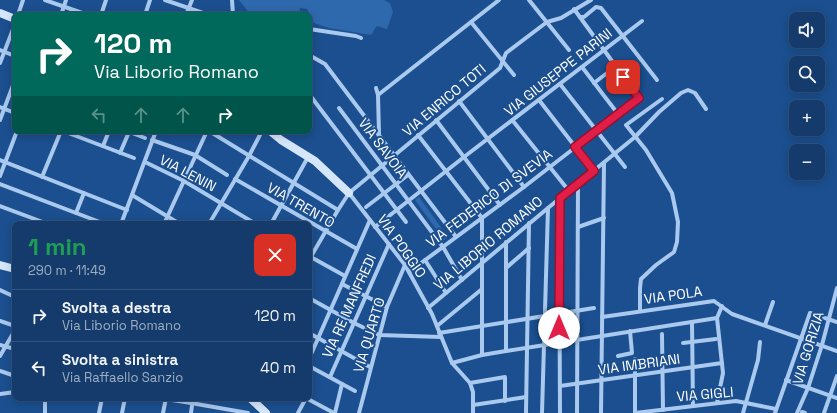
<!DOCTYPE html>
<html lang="it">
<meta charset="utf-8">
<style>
:root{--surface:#143b6b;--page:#214673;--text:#f1f3f6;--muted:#9dadc1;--line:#33557e}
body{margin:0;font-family:"Space Grotesk",sans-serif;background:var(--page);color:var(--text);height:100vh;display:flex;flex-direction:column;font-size:15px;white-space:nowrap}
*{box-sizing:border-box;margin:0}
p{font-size:13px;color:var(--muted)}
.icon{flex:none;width:22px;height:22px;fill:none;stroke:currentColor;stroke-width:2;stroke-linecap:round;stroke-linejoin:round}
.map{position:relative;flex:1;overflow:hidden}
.drawer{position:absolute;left:12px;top:221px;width:300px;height:180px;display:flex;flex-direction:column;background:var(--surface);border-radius:8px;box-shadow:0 2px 10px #0003,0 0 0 1px var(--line)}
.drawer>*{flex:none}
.hud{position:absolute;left:12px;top:12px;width:300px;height:122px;border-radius:8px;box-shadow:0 2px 10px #0003,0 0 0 1px var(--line);background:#00695c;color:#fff;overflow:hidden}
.tools{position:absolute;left:789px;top:12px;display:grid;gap:8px}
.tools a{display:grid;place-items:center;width:36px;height:36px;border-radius:8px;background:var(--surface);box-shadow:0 2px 10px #0003,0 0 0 1px var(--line);font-size:20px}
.pin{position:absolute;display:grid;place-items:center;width:34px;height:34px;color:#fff;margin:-17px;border-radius:8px;box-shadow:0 2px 6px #0006}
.me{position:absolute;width:44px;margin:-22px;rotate:0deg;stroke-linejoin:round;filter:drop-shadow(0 0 3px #0008)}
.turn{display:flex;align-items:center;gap:14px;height:84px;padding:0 16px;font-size:18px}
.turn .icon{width:52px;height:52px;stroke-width:2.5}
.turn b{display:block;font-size:28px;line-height:34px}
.lanes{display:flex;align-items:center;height:38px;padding:0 16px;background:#0003;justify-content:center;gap:20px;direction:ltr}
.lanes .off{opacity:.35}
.round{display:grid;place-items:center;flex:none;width:42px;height:42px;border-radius:8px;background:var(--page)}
.summary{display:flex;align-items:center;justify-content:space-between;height:68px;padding:0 16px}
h1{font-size:24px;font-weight:700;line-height:30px;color:#1e9e55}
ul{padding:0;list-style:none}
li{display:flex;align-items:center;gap:12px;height:52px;padding:0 16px;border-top:1px solid var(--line)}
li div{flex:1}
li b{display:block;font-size:15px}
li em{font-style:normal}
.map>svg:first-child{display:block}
</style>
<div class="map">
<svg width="837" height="413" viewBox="0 0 837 413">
<rect width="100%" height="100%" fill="#1b4f8f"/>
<g fill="#2e69ad">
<polygon points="239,0 384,0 390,3 393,12 387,29 377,26 371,35 329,28 314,23 307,9 300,8 300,15 251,15"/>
<polygon points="419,197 448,237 444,240 415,200"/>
</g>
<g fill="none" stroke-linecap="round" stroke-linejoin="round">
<g stroke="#a9c9ee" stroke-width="4">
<polyline points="45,0 88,15"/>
<polyline points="165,0 209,15"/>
<polyline points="232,0 233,15"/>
<polyline points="529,0 569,50"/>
<polyline points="18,15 23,0"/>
<polyline points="61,15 66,0"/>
<polyline points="101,15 106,0"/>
<polyline points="145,15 150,0"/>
<polyline points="186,15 192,0"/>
<polyline points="580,17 584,17 596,7 601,8 657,80"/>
<polyline points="471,22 514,75"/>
<polyline points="309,29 356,36 361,38"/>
<polyline points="0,50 15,56"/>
<polyline points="309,55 325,64 456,237"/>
<polyline points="0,63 15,24"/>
<polyline points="582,67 618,114"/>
<polyline points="594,83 615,67"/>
<polyline points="560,84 625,167"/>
<polyline points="376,88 378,95 379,134"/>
<polyline points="309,94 406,222"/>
<polyline points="378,95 499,0"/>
<polyline points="539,100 594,171"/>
<polyline points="459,101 524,187"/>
<polyline points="0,107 15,113"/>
<polyline points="339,108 443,247 462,280"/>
<polyline points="0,120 15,80"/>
<polyline points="436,120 500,205"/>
<polyline points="513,121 569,191"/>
<polyline points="63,131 134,158"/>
<polyline points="127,131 145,138"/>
<polyline points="209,131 338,210"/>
<polyline points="418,135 482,218 482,355"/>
<polyline points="152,140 195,155 227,175"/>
<polyline points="103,146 109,131"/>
<polyline points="120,153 129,132"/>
<polyline points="0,160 127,210"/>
<polyline points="145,162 184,181 256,224"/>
<polyline points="0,176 17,131"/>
<polyline points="42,177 61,131"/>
<polyline points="235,179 357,249"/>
<polyline points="0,184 105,224"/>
<polyline points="349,193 405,265 432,314 452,363 470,383 473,392 473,413"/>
<polyline points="132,195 180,224"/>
<polyline points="559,198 560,413"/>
<polyline points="0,206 48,224"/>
<polyline points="366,207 408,175"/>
<polyline points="76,213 84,193"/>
<polyline points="121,224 156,131"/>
<polyline points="164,224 207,131"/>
<polyline points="209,224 249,156 262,131"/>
<polyline points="271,224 308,157"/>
<polyline points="375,227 464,157 642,21"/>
<polyline points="578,227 604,218"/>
<polyline points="309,256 345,276"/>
<polyline points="309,260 338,210 349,193 500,68 506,53 547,22 561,18 591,0"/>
<polyline points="425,260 446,293"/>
<polyline points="506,268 529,248"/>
<polyline points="409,272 524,187 639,98 574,9"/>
<polyline points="342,284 387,307"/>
<polyline points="0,290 15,297"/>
<polyline points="309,298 354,323 379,335 441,337"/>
<polyline points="428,308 548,208 635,137 659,112 681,93 688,90 695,93 706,109"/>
<polyline points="640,311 640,288 641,279 656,265 674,252 677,242 678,222 672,193 646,150 626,125 662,99"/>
<polyline points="602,317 714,301 732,314 837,351"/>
<polyline points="0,321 15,326"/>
<polyline points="692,322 693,406"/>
<polyline points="765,325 773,302"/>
<polyline points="437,326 482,289"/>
<polyline points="309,333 370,367"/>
<polyline points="439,333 594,308"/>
<polyline points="662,334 663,410"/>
<polyline points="683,343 716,339"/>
<polyline points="0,345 15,349"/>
<polyline points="506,351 506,242"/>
<polyline points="0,356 15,330"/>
<polyline points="618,356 632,353 630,331"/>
<polyline points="309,359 370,220"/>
<polyline points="452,363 482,355 506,351 717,318"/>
<polyline points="309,366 355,391"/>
<polyline points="0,371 15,376"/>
<polyline points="330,377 389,244"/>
<polyline points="786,380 837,398"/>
<polyline points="470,383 505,377 505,401"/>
<polyline points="560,386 722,363"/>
<polyline points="0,394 15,392"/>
<polyline points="45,398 45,413"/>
<polyline points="116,398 166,399 191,403 248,413"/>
<polyline points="306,398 334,413"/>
<polyline points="717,403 723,373 717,318 722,306"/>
<polyline points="473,405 526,397"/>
<polyline points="802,412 805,413"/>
<polyline points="99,413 102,398"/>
<polyline points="122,413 125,398"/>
<polyline points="163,413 166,398"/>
<polyline points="191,413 193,398"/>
<polyline points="298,413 306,398"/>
<polyline points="335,413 342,384"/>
<polyline points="359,413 387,307 405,265"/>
<polyline points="526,413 529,223"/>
<polyline points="542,413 548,208"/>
<polyline points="577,413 578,183"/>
<polyline points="601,413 604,163"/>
<polyline points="635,413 736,401 776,409"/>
<polyline points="635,413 635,359"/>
<polyline points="743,413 758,360 760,342"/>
<polyline points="775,413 810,313 837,322"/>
<polyline points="797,413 808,388 822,345 837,288"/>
<polyline points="824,413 837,376"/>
</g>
<g stroke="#d6e6fa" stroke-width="8">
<polyline points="0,13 15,19"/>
<polyline points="270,131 281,140 315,161 349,193"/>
<polyline points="0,265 15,269"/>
<polyline points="250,398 266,413"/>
</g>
</g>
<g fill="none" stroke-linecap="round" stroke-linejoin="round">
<defs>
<polyline id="route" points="559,328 560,198 594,171 575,147 639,98 623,77"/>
</defs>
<use href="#route" stroke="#92132f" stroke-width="10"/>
<use href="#route" stroke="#e11d48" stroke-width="7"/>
</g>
<g text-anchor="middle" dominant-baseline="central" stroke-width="4" stroke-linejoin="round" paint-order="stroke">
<g font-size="14" fill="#fff" stroke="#1b4f8f">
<text transform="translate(558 72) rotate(-38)">VIA GIUSEPPE PARINI</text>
<text transform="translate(444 100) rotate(-40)">VIA ENRICO TOTI</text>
<text transform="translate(383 148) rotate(53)">VIA SAVOIA</text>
<text transform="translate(188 173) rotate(28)">VIA LENIN</text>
<text transform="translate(489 198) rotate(-37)">VIA FEDERICO DI SVEVIA</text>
<text transform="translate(301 205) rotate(30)">VIA TRENTO</text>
<text transform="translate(488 243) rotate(-40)">VIA LIBORIO ROMANO</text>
<text transform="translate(402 246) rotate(55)">VIA POGGIO</text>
<text transform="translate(673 295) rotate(-8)">VIA POLA</text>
<text transform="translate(349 306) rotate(-66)">VIA RE MANFREDI</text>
<text transform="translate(369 335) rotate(-73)">VIA QUARTO</text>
<text transform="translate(808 348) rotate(-73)">VIA GORIZIA</text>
<text transform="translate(639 364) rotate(-8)">VIA IMBRIANI</text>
<text transform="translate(705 394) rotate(-5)">VIA GIGLI</text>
</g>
</g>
</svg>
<div class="tools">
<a><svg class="icon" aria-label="sound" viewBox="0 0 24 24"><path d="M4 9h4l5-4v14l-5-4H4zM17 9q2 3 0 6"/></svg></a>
<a><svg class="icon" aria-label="search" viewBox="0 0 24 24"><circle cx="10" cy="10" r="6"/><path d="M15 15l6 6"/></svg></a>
<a>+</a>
<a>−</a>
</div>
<div class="pin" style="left:623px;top:77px;background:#d93025"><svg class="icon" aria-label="arrive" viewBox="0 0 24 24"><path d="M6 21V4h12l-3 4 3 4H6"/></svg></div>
<svg class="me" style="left:559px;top:328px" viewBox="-20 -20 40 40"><circle r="19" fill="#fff"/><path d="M0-13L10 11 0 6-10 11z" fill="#e11d48"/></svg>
<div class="hud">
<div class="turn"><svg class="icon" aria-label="right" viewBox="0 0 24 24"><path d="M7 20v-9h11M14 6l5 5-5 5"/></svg><div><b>120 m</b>Via Liborio Romano</div></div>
<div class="lanes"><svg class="icon off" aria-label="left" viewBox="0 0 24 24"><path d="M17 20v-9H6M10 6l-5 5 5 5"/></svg><svg class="icon off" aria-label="ahead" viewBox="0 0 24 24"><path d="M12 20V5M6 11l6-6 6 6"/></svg><svg class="icon off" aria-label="ahead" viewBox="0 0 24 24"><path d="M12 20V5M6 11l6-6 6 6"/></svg><svg class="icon" aria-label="right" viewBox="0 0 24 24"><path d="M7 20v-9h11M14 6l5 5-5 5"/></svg></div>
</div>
<section class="drawer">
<div class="summary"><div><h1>1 min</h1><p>290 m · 11:49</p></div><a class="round" style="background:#d93025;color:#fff"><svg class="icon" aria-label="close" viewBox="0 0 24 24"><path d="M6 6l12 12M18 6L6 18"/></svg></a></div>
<ul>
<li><svg class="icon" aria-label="right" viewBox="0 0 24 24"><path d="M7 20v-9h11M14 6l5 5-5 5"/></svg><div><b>Svolta a destra</b><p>Via Liborio Romano</p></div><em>120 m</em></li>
<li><svg class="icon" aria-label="left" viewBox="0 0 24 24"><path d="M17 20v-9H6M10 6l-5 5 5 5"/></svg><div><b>Svolta a sinistra</b><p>Via Raffaello Sanzio</p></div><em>40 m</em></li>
</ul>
</section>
</div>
